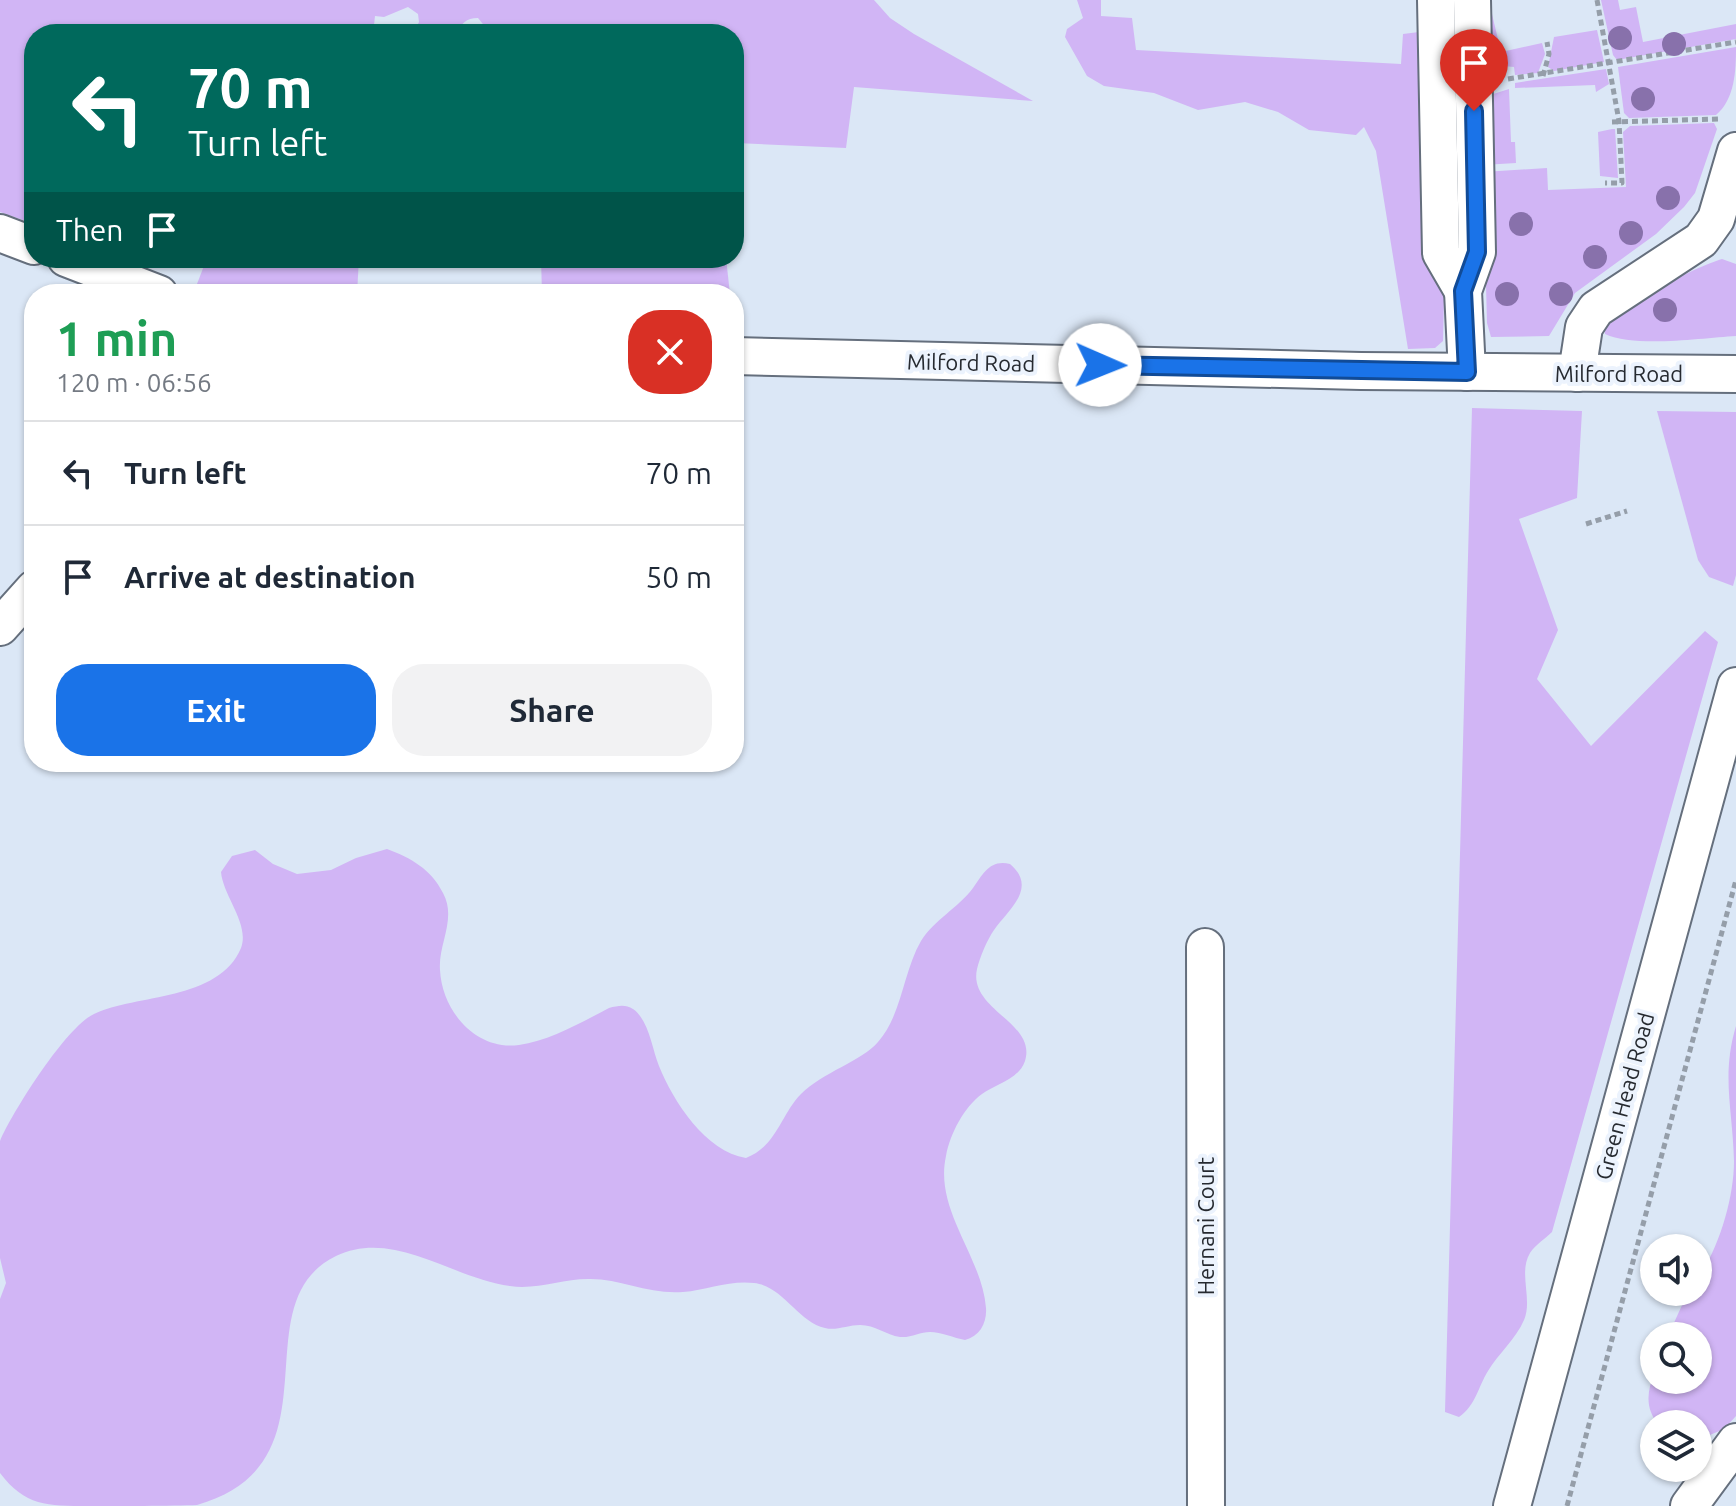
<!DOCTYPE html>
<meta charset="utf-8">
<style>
:root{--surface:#fff;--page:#f2f2f3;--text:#1f2937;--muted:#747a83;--line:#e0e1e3;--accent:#1a73e8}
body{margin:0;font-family:Ubuntu,sans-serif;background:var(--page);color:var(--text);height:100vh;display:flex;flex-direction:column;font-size:30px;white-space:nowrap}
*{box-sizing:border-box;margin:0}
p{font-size:26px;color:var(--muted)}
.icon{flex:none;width:44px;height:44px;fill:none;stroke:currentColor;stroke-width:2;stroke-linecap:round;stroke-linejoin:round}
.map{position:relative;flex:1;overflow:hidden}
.panel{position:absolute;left:24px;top:284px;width:720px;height:488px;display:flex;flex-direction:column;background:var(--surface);border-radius:32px;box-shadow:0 2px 6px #0004}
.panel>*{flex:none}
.hud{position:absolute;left:24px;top:24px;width:720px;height:244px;border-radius:32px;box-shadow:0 2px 6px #0004;background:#00695c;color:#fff;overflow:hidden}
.controls{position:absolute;left:1640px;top:1234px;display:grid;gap:16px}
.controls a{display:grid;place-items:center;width:72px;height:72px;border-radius:50%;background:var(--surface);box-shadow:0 2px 6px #0004;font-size:40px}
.pin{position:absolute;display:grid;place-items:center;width:68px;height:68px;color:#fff;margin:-82px -34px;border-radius:50% 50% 50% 0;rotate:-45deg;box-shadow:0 0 8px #0007}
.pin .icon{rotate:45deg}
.me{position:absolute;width:88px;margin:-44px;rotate:91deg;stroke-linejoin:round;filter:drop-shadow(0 0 6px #0008)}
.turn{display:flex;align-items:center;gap:28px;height:168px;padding:0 32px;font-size:36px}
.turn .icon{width:104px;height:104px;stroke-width:2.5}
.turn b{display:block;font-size:56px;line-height:68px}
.then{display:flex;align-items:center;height:76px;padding:0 32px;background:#0003;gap:16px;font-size:30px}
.round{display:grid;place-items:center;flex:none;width:84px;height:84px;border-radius:32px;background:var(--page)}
.summary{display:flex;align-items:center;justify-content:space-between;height:136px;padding:0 32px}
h1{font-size:48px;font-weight:600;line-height:60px;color:#1e9e55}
.primary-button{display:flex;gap:16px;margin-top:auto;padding:16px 32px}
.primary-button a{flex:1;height:92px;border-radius:32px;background:var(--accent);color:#fff;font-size:32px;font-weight:600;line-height:92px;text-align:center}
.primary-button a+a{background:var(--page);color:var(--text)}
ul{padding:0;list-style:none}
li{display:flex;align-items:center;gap:24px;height:104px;padding:0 32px;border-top:2px solid var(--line)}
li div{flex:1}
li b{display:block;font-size:30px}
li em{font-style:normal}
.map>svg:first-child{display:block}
</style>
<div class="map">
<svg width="1736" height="1506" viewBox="0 0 1736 1506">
<rect width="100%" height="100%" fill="#dbe7f6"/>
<g fill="#d1b5f5">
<path d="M0 0H874L890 18 914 34 1033 101 854 87 846 148 736 143 739 188 734 200V34H491L478 18C466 18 461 23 458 34H413L419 22 418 14 408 7 384 17 375 16 373 34H34V224L0 212Z"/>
<polygon points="1077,0 1101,0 1101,16 1132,18 1136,50 1401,64 1403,34 1419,32 1435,268 1444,298 1443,341 1435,348 1408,349 1376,151 1364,127 1356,135 1309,130 1278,112 1245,102 1198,110 1154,93 1104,86 1087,76 1065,37 1067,29 1083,18"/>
<polygon points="1601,0 1618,0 1620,10 1636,7 1643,42 1736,24 1736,39 1617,60 1613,55"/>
<polygon points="1488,11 1492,14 1501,52 1542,43 1545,54 1538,73 1515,75 1514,67 1491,65"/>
<polygon points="1597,30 1604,62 1554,71 1548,67 1554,37"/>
<path d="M1736 47C1736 70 1735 99 1716 115L1629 118 1624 113 1618 67Z"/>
<polygon points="1606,69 1609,84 1596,92 1595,85 1515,88 1515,83"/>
<polygon points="1509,89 1511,142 1515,142 1516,163 1483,165 1487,96"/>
<polygon points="1714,123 1717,129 1695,193 1684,207 1656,234 1575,293 1549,336 1491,337 1487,323 1483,172 1547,168 1548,190 1626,187 1623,132 1630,126"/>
<polygon points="1612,129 1615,129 1618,178 1600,176 1598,132"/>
<polygon points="207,258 359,258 357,294 225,294 197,284"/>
<polygon points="541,258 726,258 730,294 542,294"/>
<path d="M1722 259 1736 264V336C1702 338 1635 348 1605 334 1605 310 1698 266 1722 259Z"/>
<path d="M1472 408 1582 411 1577 498 1519 519 1558 630 1537 679 1591 746 1705 631 1718 642 1552 1232C1546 1238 1535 1245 1530 1253 1518 1273 1533 1299 1524 1320 1516 1339 1498 1354 1488 1371 1478 1387 1476 1405 1459 1417L1445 1412Z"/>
<polygon points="1657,411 1736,412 1736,575 1733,586 1709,577 1698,560"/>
<path d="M387 849C411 858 431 869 443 893 457 919 438 944 440 970 442 1011 476 1051 519 1045 549 1041 582 1022 609 1008 618 1006 625 1004 633 1009 649 1020 652 1049 659 1066 673 1101 706 1152 746 1158 777 1146 781 1114 801 1094 823 1072 862 1061 878 1042 902 1015 903 972 921 941 934 920 958 908 973 888 983 874 990 859 1010 864 1038 888 1009 909 994 930 987 940 980 957 977 969 968 1010 1037 1022 1025 1061 1019 1079 996 1084 982 1094 964 1107 950 1134 946 1156 934 1210 982 1256 986 1308 987 1323 980 1336 965 1340 954 1338 941 1332 930 1332 920 1332 911 1338 900 1337 886 1335 875 1325 860 1325 848 1325 836 1331 825 1328 798 1322 783 1286 754 1283 730 1280 707 1290 683 1292 650 1295 619 1278 588 1279 562 1279 536 1290 510 1286 453 1279 394 1228 336 1256 238 1304 344 1463 197 1505 173 1506 116 1506 89 1506 47 1506 25 1506 0 1473V1299L6 1283 0 1258V1141C13 1111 66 1027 94 1014 136 994 219 1001 241 948 250 924 223 896 221 872L232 856 255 850 273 864 297 874 331 870 356 858Z"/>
<path d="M1736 1026V1416L1724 1429 1698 1440V1424H1658C1645 1408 1647 1392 1654 1374V1380H1698V1336H1668L1688 1292H1698V1278C1719 1248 1734 1198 1734 1161 1733 1111 1721 1076 1736 1026Z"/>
</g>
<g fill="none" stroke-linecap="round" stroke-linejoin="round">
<defs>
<g id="minor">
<polyline points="1436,0 1441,253 1463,291"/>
<polyline points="0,233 34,246"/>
<polyline points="66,258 159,294"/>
<polyline points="734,356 1361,371 1736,374"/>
<polyline points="1467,372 1463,291 1477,252 1472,0"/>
<polyline points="1577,373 1584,327 1596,309 1701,240 1716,219 1736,151"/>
<polyline points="0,627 34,589"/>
<polyline points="1205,947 1206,1506"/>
<polyline points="1512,1506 1736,686"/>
<polyline points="1689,1506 1736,1442"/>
</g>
</defs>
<use href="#minor" stroke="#656f7d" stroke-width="40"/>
<g stroke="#959ea9" stroke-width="5" stroke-dasharray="6 4" stroke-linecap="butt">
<polyline points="1597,0 1619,121 1622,183 1605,183"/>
<polyline points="1543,76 1549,54 1547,42"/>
<polyline points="1508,79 1736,42"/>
<polyline points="1612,122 1719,119"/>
<polyline points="1586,524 1627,511"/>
<polyline points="1567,1506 1736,880"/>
</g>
<use href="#minor" stroke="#fff" stroke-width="36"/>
</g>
<g fill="#8871ab">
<circle cx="1620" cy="38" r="12"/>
<circle cx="1674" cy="44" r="12"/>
<circle cx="1643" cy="99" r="12"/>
<circle cx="1668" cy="198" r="12"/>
<circle cx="1521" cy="224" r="12"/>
<circle cx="1631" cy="233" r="12"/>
<circle cx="1595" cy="257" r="12"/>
<circle cx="1507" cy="294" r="12"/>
<circle cx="1561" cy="294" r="12"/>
<circle cx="1665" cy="310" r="12"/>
</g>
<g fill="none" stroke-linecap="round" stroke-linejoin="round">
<defs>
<polyline id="route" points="1100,365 1467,372 1463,291 1477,252 1474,111"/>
</defs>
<use href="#route" stroke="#114b97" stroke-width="20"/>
<use href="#route" stroke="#1a73e8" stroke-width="14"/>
</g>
<g text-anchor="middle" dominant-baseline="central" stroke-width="8" stroke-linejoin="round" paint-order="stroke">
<g font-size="22" fill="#262a30" stroke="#ecf3fd">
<text transform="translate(971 362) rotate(1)">Milford Road</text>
<text x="1619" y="373">Milford Road</text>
<text transform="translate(1624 1096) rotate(-75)">Green Head Road</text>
<text transform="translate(1205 1226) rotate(-90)">Hernani Court</text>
</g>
</g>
</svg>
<div class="controls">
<a><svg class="icon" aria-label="sound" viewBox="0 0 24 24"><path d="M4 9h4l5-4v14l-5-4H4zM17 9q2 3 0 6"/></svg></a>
<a><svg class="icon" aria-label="search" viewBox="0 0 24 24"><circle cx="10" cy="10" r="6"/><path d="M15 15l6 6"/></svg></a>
<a><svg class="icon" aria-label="layers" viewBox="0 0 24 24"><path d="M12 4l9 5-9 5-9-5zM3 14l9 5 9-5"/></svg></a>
</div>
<div class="pin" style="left:1474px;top:111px;background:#d93025"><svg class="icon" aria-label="arrive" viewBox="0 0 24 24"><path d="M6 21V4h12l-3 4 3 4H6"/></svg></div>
<svg class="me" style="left:1100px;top:365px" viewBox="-20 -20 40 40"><circle r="19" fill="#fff"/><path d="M0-13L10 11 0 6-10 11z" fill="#1a73e8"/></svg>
<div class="hud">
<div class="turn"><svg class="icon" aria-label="left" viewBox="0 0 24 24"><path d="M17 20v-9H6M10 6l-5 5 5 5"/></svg><div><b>70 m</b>Turn left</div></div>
<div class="then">Then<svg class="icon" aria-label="arrive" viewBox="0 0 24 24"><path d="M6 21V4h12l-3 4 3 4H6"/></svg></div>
</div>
<section class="panel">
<div class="summary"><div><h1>1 min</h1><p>120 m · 06:56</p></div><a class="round" style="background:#d93025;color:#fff"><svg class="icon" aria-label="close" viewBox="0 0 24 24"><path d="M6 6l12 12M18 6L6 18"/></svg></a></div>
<ul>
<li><svg class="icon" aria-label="left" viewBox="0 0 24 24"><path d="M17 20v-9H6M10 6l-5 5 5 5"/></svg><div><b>Turn left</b></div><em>70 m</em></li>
<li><svg class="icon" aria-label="arrive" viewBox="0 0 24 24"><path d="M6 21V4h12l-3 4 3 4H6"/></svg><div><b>Arrive at destination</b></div><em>50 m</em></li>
</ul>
<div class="primary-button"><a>Exit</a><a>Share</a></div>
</section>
</div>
